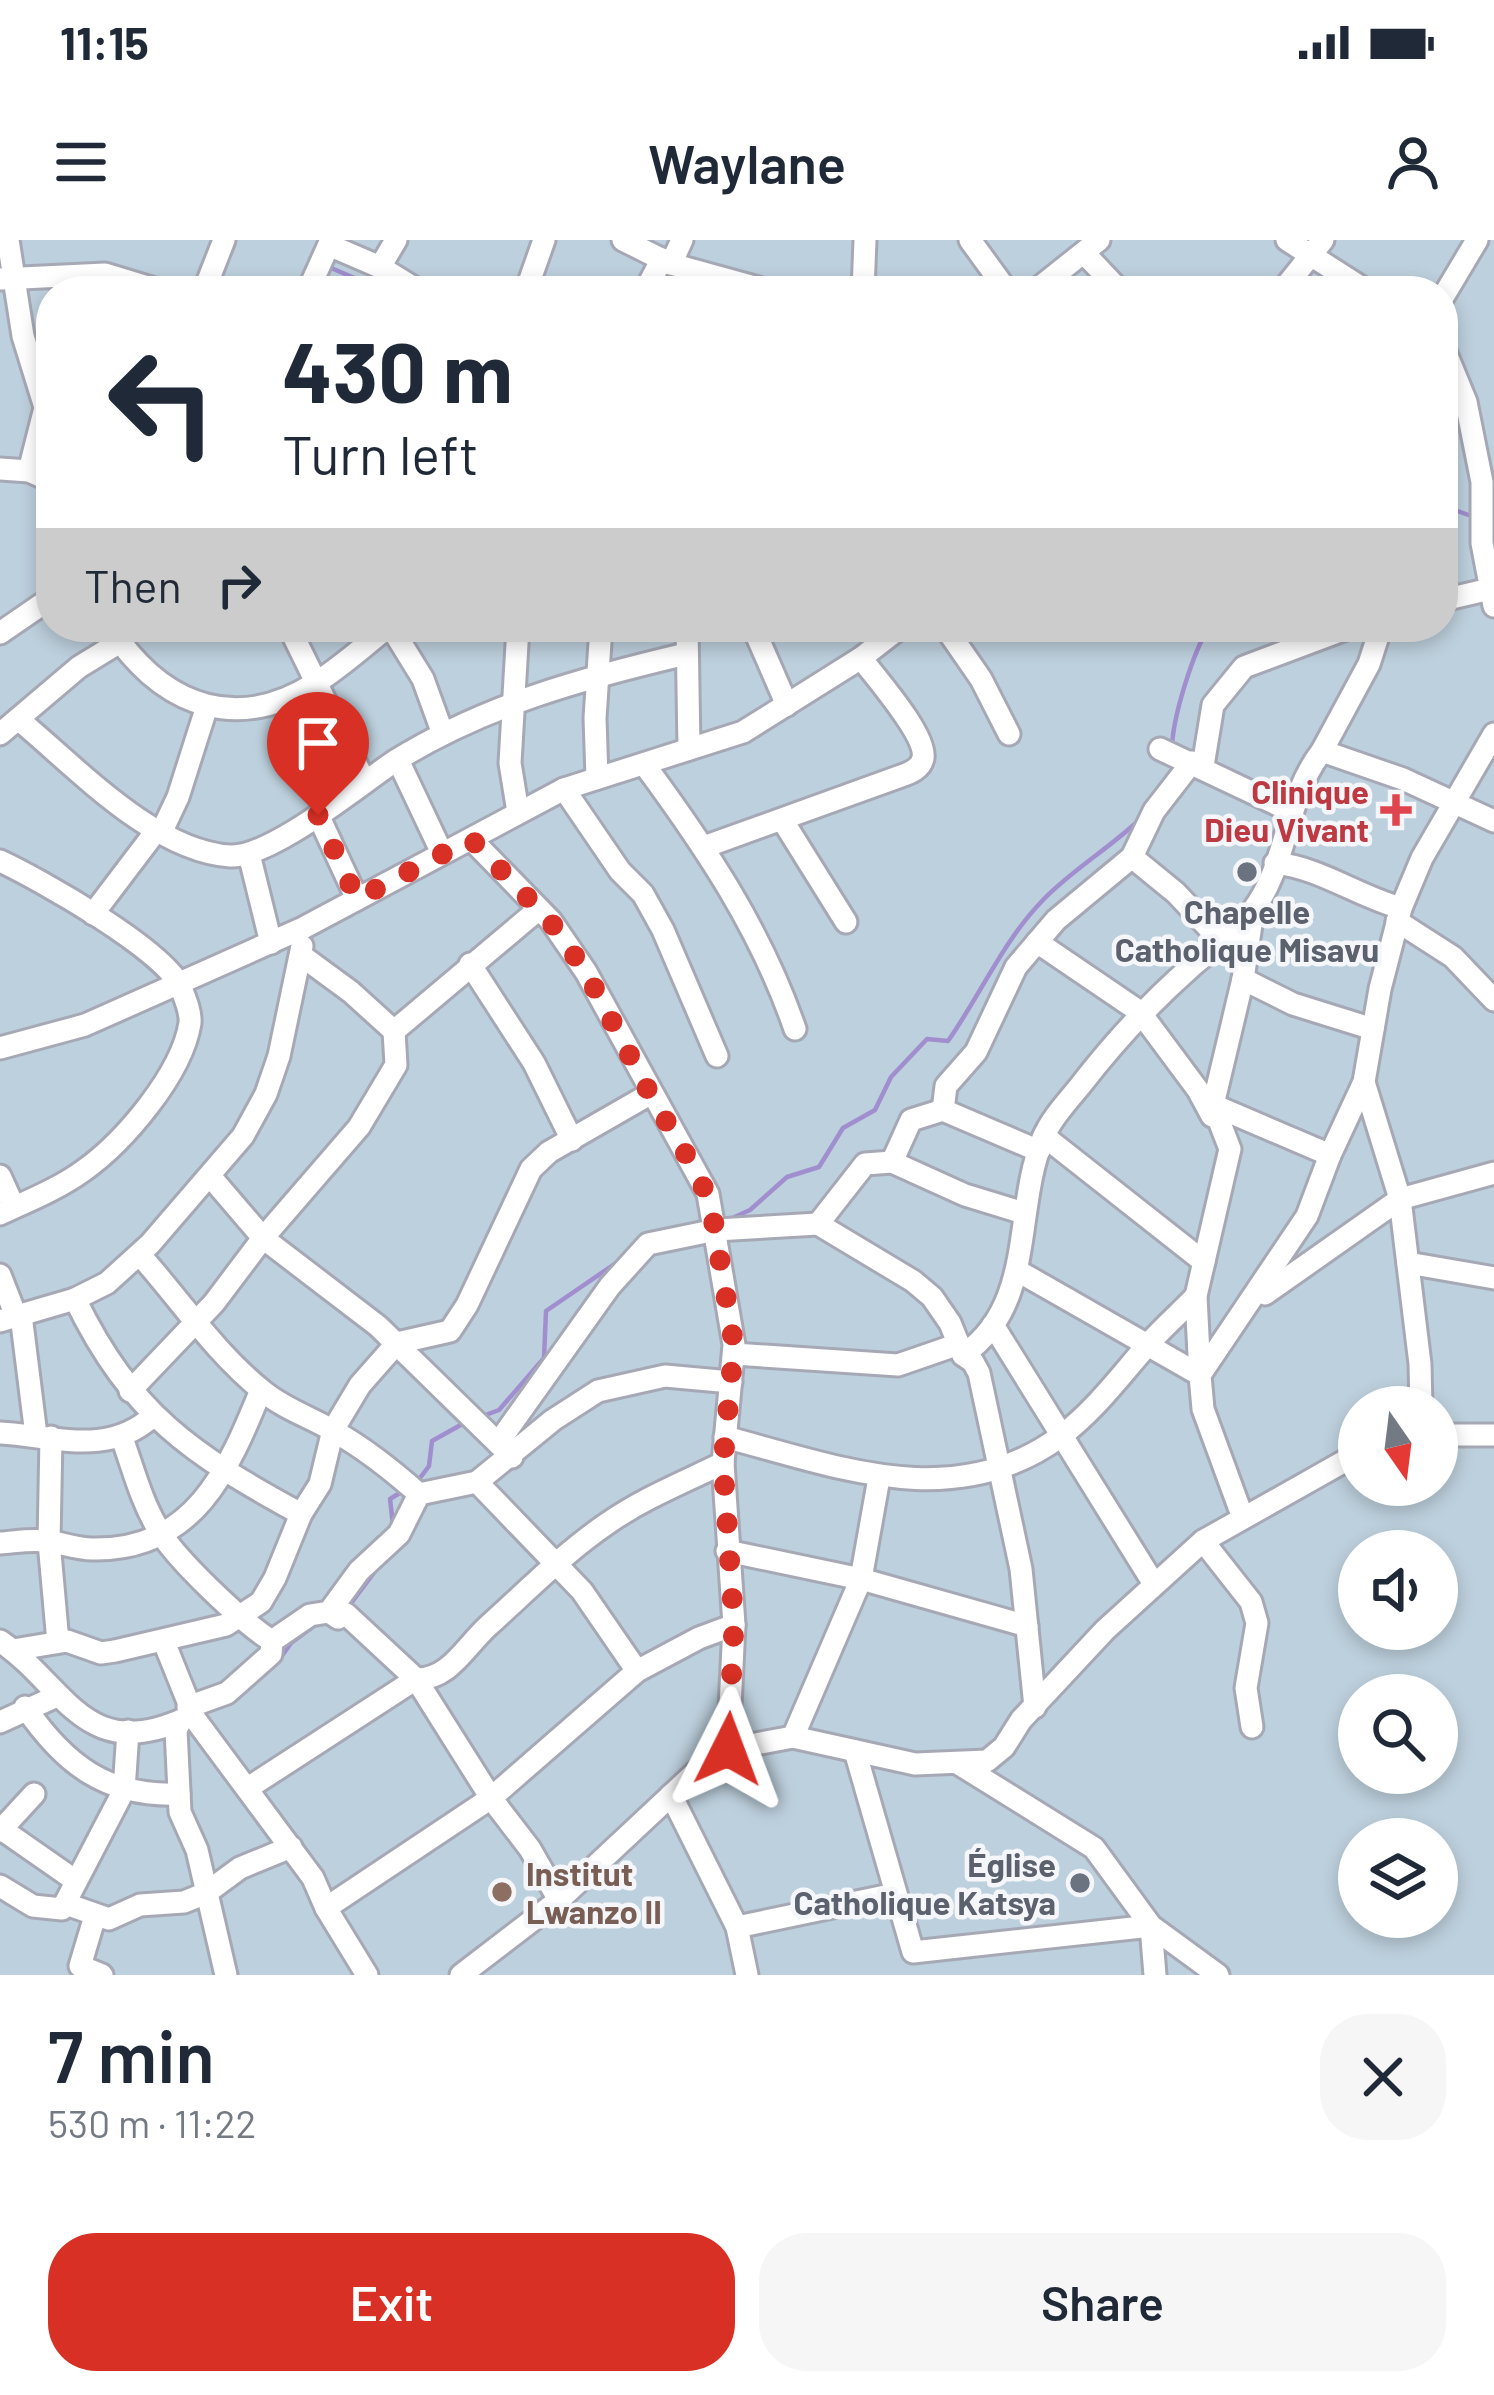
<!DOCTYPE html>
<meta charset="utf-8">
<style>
:root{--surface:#fff;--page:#f6f6f7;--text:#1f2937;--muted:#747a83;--accent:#d93025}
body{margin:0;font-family:Barlow,sans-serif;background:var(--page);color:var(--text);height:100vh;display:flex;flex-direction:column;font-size:45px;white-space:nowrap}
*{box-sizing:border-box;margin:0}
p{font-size:39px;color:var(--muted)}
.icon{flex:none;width:66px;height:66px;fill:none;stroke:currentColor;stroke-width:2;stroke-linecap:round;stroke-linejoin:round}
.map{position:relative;height:1735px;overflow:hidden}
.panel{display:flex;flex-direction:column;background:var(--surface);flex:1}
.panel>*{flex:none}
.banner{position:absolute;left:36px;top:36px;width:1422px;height:366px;border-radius:48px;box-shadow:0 6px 18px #0003;background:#fff;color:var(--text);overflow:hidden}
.needle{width:78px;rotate:166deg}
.buttons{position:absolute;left:1338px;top:1146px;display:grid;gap:24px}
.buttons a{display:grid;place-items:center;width:120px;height:120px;border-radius:50%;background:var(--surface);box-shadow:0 6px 18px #0003;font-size:60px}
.pin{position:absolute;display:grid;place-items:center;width:102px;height:102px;color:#fff;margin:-123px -51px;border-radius:50% 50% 50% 0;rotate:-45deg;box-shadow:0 0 12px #0007}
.pin .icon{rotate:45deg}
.me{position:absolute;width:132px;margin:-66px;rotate:3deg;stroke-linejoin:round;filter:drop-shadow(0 0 9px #0008)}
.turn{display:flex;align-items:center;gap:42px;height:252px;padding:0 48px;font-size:54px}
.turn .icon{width:156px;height:156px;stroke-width:2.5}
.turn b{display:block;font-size:84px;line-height:102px}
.then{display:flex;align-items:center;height:114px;padding:0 48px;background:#0003;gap:24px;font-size:45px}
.round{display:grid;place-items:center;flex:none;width:126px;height:126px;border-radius:48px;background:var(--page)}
.headline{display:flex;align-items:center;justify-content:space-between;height:204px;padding:0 48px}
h1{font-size:72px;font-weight:600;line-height:90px}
.action{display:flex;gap:24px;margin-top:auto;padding:24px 48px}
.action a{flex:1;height:138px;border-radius:48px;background:var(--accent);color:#fff;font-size:48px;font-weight:600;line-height:138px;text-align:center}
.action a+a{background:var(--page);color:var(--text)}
.status{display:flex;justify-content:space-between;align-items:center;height:84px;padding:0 60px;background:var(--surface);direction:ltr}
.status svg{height:33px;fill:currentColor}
header{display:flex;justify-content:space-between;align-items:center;height:156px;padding:0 48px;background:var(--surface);font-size:54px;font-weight:600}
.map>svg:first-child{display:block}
</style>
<div class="status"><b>11:15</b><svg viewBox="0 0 49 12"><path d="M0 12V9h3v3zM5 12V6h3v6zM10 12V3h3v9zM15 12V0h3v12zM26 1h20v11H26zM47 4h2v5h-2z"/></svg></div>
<header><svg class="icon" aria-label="menu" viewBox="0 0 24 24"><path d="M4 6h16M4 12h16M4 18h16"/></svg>Waylane<svg class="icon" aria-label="person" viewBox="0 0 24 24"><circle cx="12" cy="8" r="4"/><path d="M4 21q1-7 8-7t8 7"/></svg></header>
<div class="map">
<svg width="1494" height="1735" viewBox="0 0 1494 1735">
<rect width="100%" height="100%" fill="#e3e6ed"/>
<path fill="#bdd0dd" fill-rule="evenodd" d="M0 0H1494V1735H0ZM51 51H1443V387H51ZM1359 1167H1437V1245H1359ZM1359 1311H1437V1389H1359ZM1359 1455H1437V1533H1359ZM1359 1599H1437V1677H1359Z"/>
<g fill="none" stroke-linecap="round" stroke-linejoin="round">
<g stroke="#a18ecf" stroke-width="4.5">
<polyline points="330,23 331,28 385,51"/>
<polyline points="1443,266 1477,278"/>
<path d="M1172 509C1172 479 1193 412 1209 387"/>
<path d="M728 980 750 970 787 937 819 927 843 888 875 870 891 837 927 799 948 801C981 754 1003 701 1043 660 1071 631 1108 609 1138 581"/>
<polyline points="483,1176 499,1170 544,1118 546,1071 619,1021"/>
<polyline points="417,1242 429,1226 432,1201 466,1182"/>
<polyline points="393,1285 390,1259 403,1251"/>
<polyline points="349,1366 385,1318"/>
<polyline points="279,1420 291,1403 318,1383"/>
</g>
<defs>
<g id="minor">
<polyline points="8,0 23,96 44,164"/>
<polyline points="623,0 671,24 769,51"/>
<polyline points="970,0 1007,51"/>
<polyline points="1287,0 1367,51"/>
<polyline points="329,5 380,27 419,51"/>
<polyline points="1085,14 1120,51"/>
<polyline points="671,24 682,0"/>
<polyline points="380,27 396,0"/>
<polyline points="1,39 105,34 161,51"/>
<polyline points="204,51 224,0"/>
<polyline points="308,51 331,0"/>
<polyline points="526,51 544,0"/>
<polyline points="645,51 662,19"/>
<polyline points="863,51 865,0"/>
<polyline points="1035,51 1099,0"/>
<polyline points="1282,51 1323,0"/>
<polyline points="1443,57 1477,0"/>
<polyline points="1443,106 1466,162 1482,242 1482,303 1494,366"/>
<polyline points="0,229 29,231 51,241"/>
<polyline points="29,231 48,156"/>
<polyline points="1443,360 1490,349"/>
<polyline points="289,387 365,542"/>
<polyline points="391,387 423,439 443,494"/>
<polyline points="518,387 510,523 518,572"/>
<polyline points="687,387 689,509"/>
<polyline points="753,387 787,465"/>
<polyline points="945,387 981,439 1009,494"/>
<polyline points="0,393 51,358"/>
<path d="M119 400C169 468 239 491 314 444 340 428 364 406 388 387"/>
<path d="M18 479C75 526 153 611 230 616 271 618 359 545 395 521 485 465 584 438 686 414"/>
<polyline points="0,494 79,427 115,405 119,400 113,388"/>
<polyline points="1160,509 1291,571"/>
<polyline points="1322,511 1369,424 1381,387"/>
<polyline points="398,520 442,613"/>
<path d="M644 524C706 608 761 690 795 789"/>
<polyline points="1203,526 1213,465 1244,427 1351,387"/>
<polyline points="597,538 595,478 601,387"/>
<polyline points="564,549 620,631 643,654 663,690 717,816"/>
<polyline points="318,575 357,659"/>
<polyline points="783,581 846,682"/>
<polyline points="161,593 178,557 207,466"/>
<polyline points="471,599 551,681 586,732 708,954 734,1105 723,1223 734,1385 728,1509"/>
<path d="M704 607 901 536C910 533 921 529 923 518 927 495 875 437 861 418"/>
<polyline points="249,614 271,703"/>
<polyline points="1132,617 1176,653 1221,701"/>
<path d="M0 621C39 639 165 710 181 748 185 758 191 772 190 783 182 834 124 902 83 931 58 949 28 961 0 974"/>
<path d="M1275 623C1321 628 1357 656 1401 668"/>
<polyline points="93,674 156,591"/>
<polyline points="1397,681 1453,717 1494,760"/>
<polyline points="1037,702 1140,772 1198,850 1212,876"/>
<polyline points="470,724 534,823 572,900"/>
<polyline points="1243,739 1293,764 1373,789"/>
<polyline points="394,791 539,669"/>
<polyline points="0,808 85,785 303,688 564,549 743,492 861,418 901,387"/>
<polyline points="1364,842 1400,959 1420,1124 1421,1167"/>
<polyline points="1213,865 1330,915"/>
<polyline points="943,870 946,846 976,812 1016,727 1056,680 1132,617 1154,571 1192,522"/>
<polyline points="1044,896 1204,1022"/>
<polyline points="892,922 911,880 943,870 1039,911"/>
<polyline points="0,936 14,967"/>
<polyline points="210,936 263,998 378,1086 512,1217"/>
<polyline points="818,984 865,924 892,922 965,955 1024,973"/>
<path d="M140 1015C181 1061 216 1114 264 1152 286 1170 313 1178 337 1193 367 1210 393 1231 419 1254"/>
<polyline points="1408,1023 1494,1038"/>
<polyline points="1018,1031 1200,1135"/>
<polyline points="0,1035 16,1076"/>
<polyline points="1265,1054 1400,959 1494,933"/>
<path d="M75 1059C131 1174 191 1214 301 1274"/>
<polyline points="21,1075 36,1195"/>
<polyline points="0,1081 75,1059 107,1043 150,1004 243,896 266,854 279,816 302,706"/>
<polyline points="993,1085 1154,1344"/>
<polyline points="734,1114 898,1125 959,1104"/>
<path d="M963 1115C1036 1065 1013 971 1043 898 1051 879 1067 862 1080 846 1114 802 1150 763 1192 726 1212 709 1238 691 1253 670 1288 624 1285 558 1322 511L1403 539 1494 581"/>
<polyline points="1200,1135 1196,1056 1230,909 1213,865 1243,739 1253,671"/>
<polyline points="130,1151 214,1063 263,998 359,887 396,825 394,791 351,752 302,716"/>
<path d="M0 1193C55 1196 108 1217 153 1176"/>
<polyline points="1437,1195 1494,1195"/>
<polyline points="51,1197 49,1302 58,1402"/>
<path d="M725 1197C838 1227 956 1274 1061 1196 1094 1171 1118 1139 1144 1109 1160 1090 1179 1074 1196 1056"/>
<path d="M122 1198C133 1228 141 1260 157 1287 173 1317 243 1383 272 1401"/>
<polyline points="498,1203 610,1046 648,1004 716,990 818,984 913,1041 932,1057 950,1083 963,1115 973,1122 979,1133 1021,1329 1035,1467"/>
<polyline points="477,1242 582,1351 637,1431"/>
<polyline points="419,1254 477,1242 553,1180 598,1151 665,1136 731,1142"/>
<polyline points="1243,1278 1203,1169 1200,1135 1307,976 1330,915 1364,842 1380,749 1401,668 1422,618 1494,494"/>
<polyline points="1203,1301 1251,1362 1257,1383 1246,1448 1252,1487"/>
<path d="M0 1303C15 1302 31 1299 46 1301 62 1303 77 1309 92 1309 194 1311 228 1231 261 1150"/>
<polyline points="727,1311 861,1339 1027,1386"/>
<polyline points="329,1372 338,1378 346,1374 416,1439 491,1558 530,1609 559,1660"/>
<path d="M0 1401C66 1446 84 1525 186 1478"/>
<polyline points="164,1402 195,1479 313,1638 326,1668 367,1735"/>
<polyline points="13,1410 67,1401 101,1413 115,1411 226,1385 261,1362 275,1338 301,1274 320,1244 333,1190 360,1145 397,1103 450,1091 467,1065 531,929 549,912 650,854"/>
<path d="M25 1467C65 1525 107 1557 179 1554"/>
<polyline points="188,1467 227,1453 271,1414 272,1401 310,1375 329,1372 359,1331 399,1294 419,1254"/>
<polyline points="0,1482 57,1456"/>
<polyline points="180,1482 176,1490 180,1572 197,1610 226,1735"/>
<polyline points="793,1497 861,1339 879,1238"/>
<polyline points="855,1511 913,1712 1151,1686"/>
<polyline points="959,1524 1094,1608 1151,1686 1218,1735"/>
<path d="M248 1548 416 1439C449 1440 465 1407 488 1386 526 1352 565 1312 608 1283 644 1258 684 1242 723 1223"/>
<polyline points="671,1555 737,1687 747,1735"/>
<polyline points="0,1588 76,1641"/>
<polyline points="0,1591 34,1554"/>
<polyline points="0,1646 33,1666 62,1669 124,1550 128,1491"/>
<polyline points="66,1664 109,1679 140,1665 184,1662 206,1653 240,1628 291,1607"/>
<polyline points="326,1668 491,1558 637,1431 699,1398 734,1385"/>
<polyline points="95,1676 80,1726 102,1735"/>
<polyline points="1151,1686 1155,1735"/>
<polyline points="737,1687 895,1654"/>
<polyline points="461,1735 559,1660 698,1530 728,1509 793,1497 915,1524 987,1521 1004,1507 1021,1480 1105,1390 1203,1301 1359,1213"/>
</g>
</defs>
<use href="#minor" stroke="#a6a9b5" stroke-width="27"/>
<use href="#minor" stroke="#fff" stroke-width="21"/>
</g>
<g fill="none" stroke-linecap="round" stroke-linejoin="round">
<polyline stroke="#d93025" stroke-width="21" stroke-dasharray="0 37.8" points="318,575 357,659 471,599 550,681 586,732 650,854 700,938 712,972 734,1105 723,1223 734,1385 728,1509"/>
</g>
<path fill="#e0444e" stroke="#f4f6f9" stroke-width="4.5" d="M1390 552h12v12h12v12h-12v12h-12v-12h-12v-12h12z"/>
<g fill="#6b7280" stroke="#f4f6f9" stroke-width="4.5">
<circle cx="1247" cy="632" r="12"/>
<circle cx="1080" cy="1643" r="12"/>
</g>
<circle fill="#8d6e63" stroke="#f4f6f9" stroke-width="4.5" cx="502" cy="1652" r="12"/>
<g text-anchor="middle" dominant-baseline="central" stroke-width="9" stroke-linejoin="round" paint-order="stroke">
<g font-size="33" font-weight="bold" fill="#be3a42" stroke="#f4f6f9" text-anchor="end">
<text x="1369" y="551">Clinique<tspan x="1369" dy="38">Dieu Vivant</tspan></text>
</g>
<g font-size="33" font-weight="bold" fill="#5b616d" stroke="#f4f6f9">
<text x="1247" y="671">Chapelle<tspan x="1247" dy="38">Catholique Misavu</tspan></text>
<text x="1056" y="1624" text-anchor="end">Église<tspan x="1056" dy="38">Catholique Katsya</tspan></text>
</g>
<g font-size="33" font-weight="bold" fill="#785e54" stroke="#f4f6f9" text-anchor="start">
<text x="526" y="1633">Institut<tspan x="526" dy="38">Lwanzo II</tspan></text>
</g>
</g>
</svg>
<div class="buttons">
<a><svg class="needle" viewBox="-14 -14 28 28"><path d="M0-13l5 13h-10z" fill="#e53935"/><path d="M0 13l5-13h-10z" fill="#747a83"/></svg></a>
<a><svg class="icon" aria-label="sound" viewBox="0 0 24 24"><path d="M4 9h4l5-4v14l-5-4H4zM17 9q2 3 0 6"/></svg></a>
<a><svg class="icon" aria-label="search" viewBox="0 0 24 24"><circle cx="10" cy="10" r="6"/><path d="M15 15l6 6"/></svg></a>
<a><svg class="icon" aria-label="layers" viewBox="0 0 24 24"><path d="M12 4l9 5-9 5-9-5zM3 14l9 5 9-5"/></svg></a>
</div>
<div class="pin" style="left:318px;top:575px;background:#d93025"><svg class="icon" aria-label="arrive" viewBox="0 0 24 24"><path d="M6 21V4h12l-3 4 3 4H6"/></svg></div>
<svg class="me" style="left:728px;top:1509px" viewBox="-20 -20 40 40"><path d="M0-17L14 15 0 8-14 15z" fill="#d93025" stroke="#fff" stroke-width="4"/></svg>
<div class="banner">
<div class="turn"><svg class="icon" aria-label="left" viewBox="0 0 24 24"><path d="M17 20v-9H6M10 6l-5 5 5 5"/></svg><div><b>430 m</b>Turn left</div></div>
<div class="then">Then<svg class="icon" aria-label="right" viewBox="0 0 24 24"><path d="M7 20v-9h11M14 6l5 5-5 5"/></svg></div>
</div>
</div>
<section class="panel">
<div class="headline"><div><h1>7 min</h1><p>530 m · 11:22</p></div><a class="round"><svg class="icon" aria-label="close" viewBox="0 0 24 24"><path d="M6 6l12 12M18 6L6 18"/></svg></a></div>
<div class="action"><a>Exit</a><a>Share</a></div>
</section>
